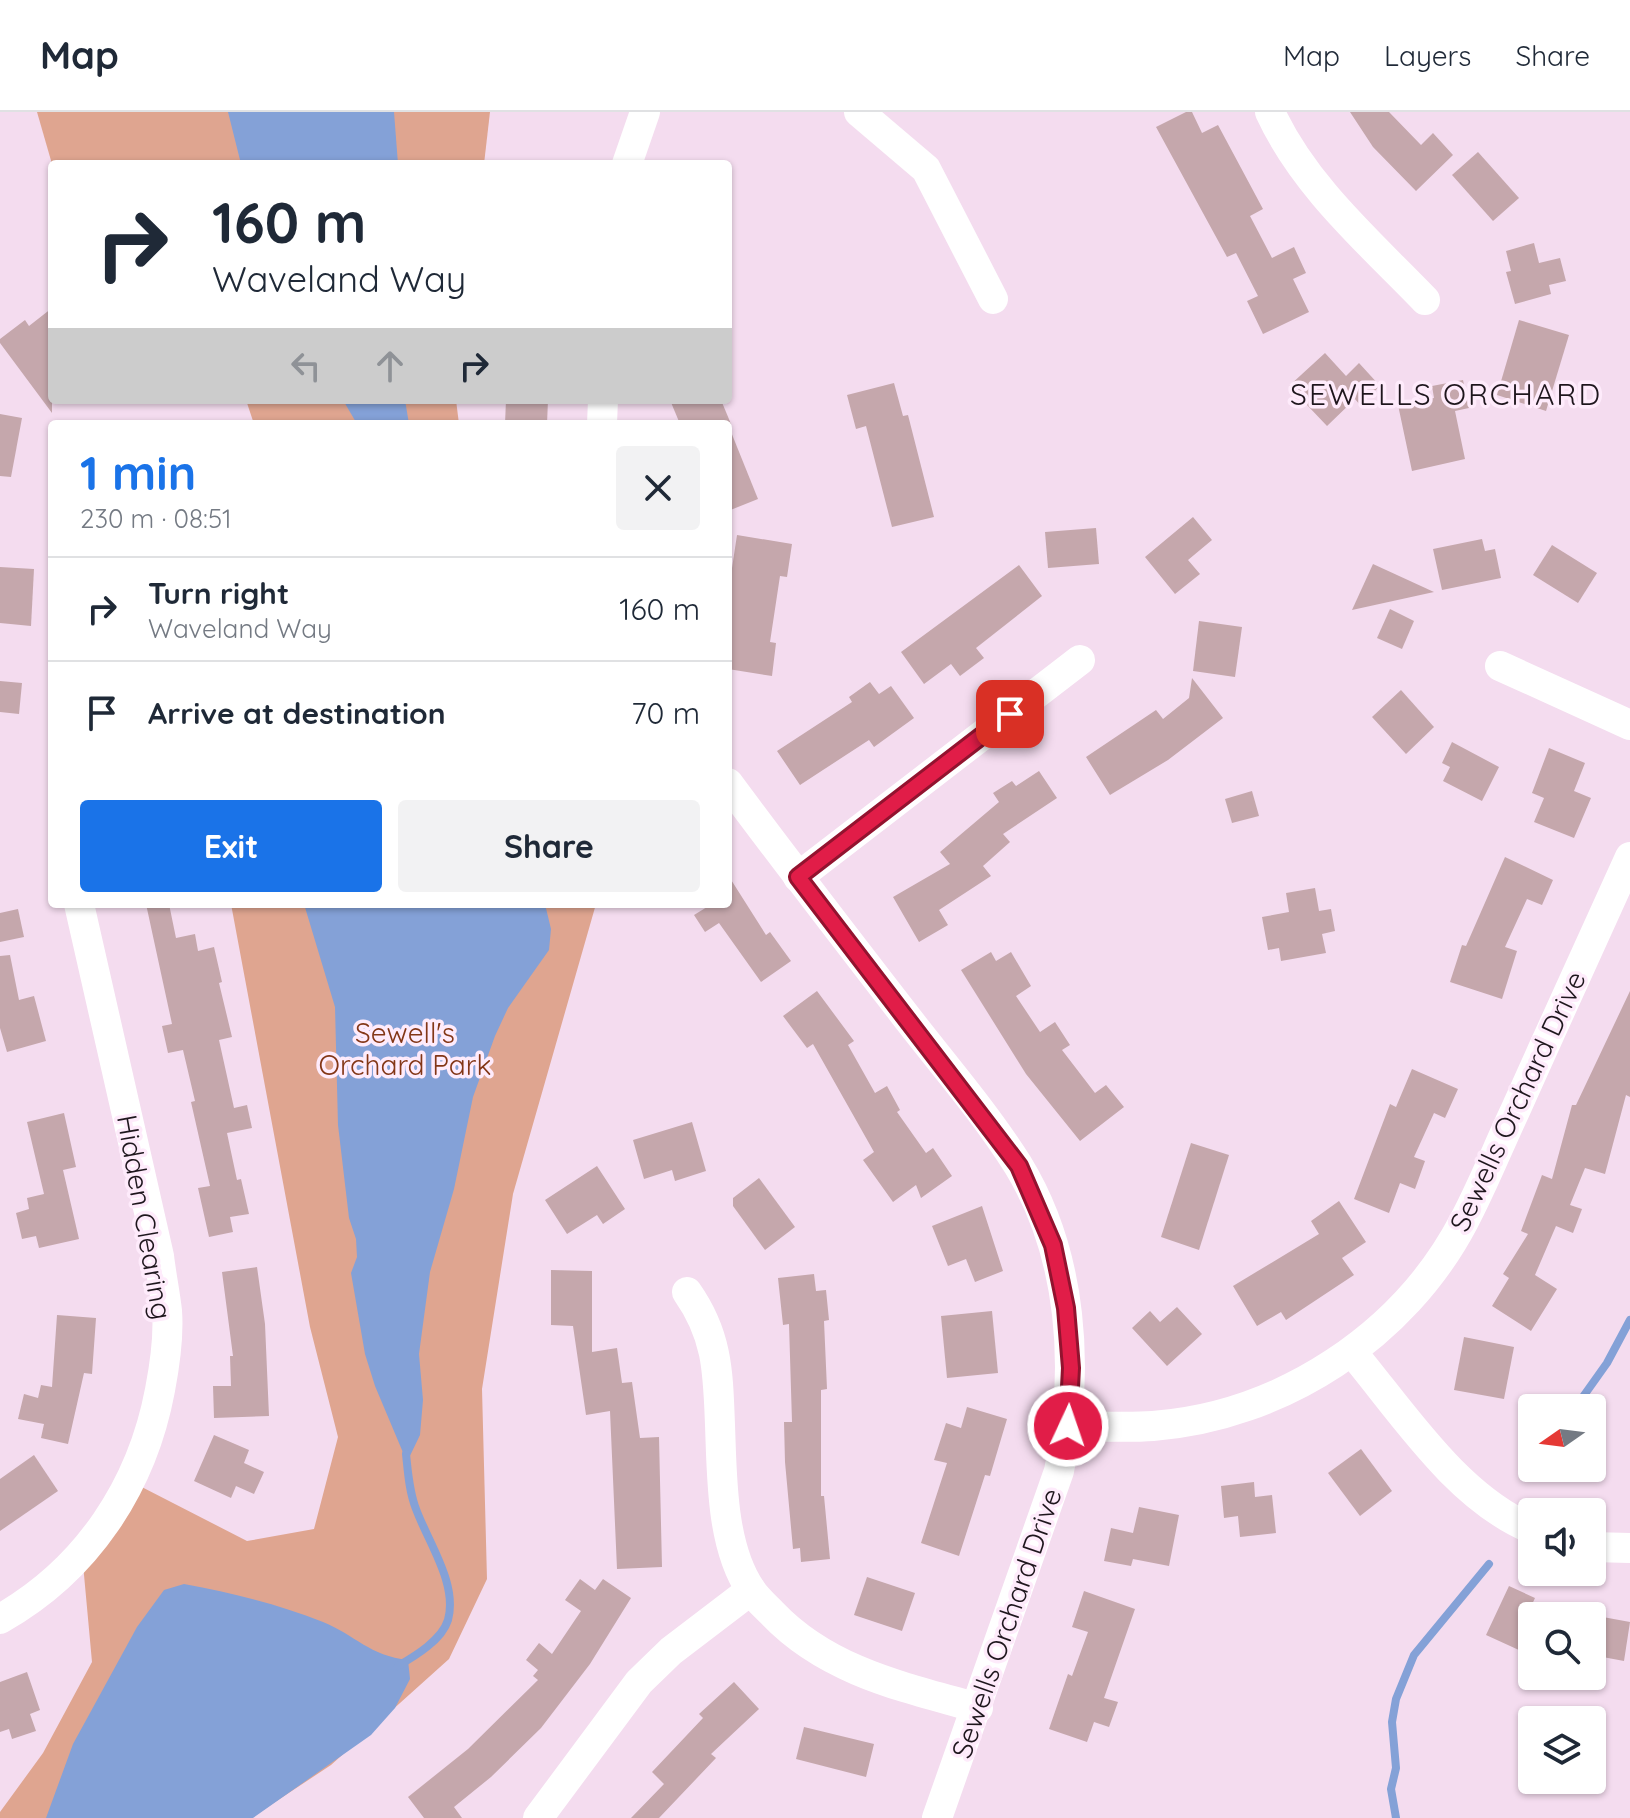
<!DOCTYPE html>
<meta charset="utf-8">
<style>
:root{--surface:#fff;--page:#f2f2f3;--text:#1f2937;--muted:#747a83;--line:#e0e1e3;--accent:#1a73e8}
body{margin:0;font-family:Quicksand,sans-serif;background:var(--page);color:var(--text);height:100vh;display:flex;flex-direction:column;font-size:30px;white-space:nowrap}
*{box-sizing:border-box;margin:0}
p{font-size:26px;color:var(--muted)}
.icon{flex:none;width:44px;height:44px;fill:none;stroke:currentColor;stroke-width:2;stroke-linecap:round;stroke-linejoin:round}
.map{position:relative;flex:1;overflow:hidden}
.side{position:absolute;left:48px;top:308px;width:684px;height:488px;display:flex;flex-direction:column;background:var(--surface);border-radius:8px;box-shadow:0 2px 6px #0004}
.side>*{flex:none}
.hud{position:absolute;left:48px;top:48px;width:684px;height:244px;border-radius:8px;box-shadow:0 2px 6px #0004;background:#fff;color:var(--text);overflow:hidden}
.needle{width:52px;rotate:256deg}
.fabs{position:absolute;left:1518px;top:1282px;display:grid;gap:16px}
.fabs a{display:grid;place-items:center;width:88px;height:88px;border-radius:8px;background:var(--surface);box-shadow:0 2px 6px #0004;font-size:40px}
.pin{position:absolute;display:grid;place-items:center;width:68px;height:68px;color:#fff;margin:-34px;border-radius:16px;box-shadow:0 4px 12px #0006}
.me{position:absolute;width:88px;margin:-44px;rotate:3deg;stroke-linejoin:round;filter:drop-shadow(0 0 6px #0008)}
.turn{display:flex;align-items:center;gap:28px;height:168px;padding:0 32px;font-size:36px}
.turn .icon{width:104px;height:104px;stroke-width:2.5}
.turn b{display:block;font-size:56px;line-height:68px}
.lanes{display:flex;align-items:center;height:76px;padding:0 32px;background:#0003;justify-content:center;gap:40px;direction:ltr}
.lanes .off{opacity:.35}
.round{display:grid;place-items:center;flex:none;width:84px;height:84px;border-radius:8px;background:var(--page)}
.head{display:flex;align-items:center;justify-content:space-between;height:136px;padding:0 32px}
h1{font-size:48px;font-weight:800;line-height:60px;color:var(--accent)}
.action{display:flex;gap:16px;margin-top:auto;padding:16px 32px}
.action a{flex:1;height:92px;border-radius:8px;background:var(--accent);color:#fff;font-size:32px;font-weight:800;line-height:92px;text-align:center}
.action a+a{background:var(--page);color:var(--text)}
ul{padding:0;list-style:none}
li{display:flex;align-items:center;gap:24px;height:104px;padding:0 32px;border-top:2px solid var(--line)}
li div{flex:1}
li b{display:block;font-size:30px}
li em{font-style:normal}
header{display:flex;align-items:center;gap:48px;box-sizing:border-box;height:112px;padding:0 40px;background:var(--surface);border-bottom:2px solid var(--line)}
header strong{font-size:38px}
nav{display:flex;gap:44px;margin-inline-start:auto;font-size:28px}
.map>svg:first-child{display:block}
</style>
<header>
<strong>Map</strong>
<nav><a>Map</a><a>Layers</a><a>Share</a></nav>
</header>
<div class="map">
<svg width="1630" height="1706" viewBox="0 0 1630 1706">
<rect width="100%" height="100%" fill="#f4dcef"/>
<g fill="#dfa590">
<polygon points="37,0 490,0 484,52 52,52"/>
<polygon points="246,288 456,288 459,312 254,312"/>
<polygon points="231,792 596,792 513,1082 482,1277 487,1467 449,1547 331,1653 251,1706 0,1706 0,1700 43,1641 92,1550 82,1441 132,1370 247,1429 314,1417 338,1325 310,1215"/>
</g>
<g fill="#84a1d7">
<polygon points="228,0 394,0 398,52 241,52"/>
<polygon points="343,288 405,288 409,312 357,312"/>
<polygon points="304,792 545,792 551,817 549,838 508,896 495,924 473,985 454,1077 430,1160 419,1242 423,1288 420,1323 407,1350 375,1274 365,1242 351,1161 357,1145 356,1127 349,1106 338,1013 335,895"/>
<path d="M184 1472C232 1481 278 1492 323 1510 355 1523 370 1544 408 1548L410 1567 395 1596 371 1623 253 1706H46L73 1632 137 1515 164 1478Z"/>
</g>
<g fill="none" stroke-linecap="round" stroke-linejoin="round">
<g stroke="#84a1d7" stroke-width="8">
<polyline points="1575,1296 1607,1251 1630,1208"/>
<polyline points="1525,1355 1532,1346"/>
<path d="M398 1554C415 1544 442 1528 448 1508 458 1472 428 1430 416 1397 409 1379 408 1360 406 1342"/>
<polyline points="1396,1706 1391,1677 1396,1656 1392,1610 1396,1587 1414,1543 1489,1452"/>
</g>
</g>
<g fill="#c5a7ac">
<polygon points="1186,0 1192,0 1202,21 1218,13 1263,97 1250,104 1272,146 1294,135 1306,161 1293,167 1309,200 1263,222 1247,189 1258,184 1236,141 1227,145 1156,15"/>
<polygon points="1350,0 1389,0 1421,33 1433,21 1453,43 1416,79 1373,35"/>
<polygon points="1478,40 1519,86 1493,109 1452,63"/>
<polygon points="1534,131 1539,151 1560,146 1566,169 1549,173 1551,182 1515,192 1506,160 1511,159 1506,139"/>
<polygon points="52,196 52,301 0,231 0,227 25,208 29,214"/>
<polygon points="1519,208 1569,223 1546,299 1497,283"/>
<polygon points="1325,241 1346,264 1359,251 1380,274 1360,293 1355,287 1327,314 1289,274"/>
<polygon points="1463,268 1469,296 1455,299 1465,347 1412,359 1398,293 1434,286 1432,274"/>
<polygon points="894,271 903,304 908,303 934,405 892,415 866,314 856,317 847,283"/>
<polygon points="506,288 548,288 547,312 505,312"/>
<polygon points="670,288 721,288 731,312 680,312"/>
<polygon points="0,302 22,306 11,365 0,364"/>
<polygon points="729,315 758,387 728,399 728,316"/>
<polygon points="1193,405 1212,428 1188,448 1200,462 1175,482 1145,445"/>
<polygon points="1096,416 1099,452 1048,456 1045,420"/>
<polygon points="737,423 792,432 787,465 780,464 770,530 776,531 772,564 728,557 728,456 732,456"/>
<polygon points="1482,427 1485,439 1495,437 1501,466 1442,478 1433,437"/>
<polygon points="1552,433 1597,461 1578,491 1533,463"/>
<polygon points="1373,452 1434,480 1352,498"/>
<polygon points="1019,453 1042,484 976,536 984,546 960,564 951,552 924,572 901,540"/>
<polygon points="0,455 34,457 31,514 0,511"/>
<polygon points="1390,497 1414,509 1402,537 1377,526"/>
<polygon points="1199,509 1242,515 1235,565 1193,559"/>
<polygon points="1192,566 1223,606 1168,648 1110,683 1086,645 1156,598 1163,607 1189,586"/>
<polygon points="0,569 22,571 19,602 0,600"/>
<polygon points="870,570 879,582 891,574 914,606 874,635 869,628 800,673 777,639 852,590 849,585"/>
<polygon points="1401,578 1434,615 1406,642 1372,605"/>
<polygon points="1452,630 1499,655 1482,689 1443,669 1450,655 1442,651"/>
<polygon points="1549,636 1585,651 1574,679 1591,686 1574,726 1534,710 1544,686 1532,681"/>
<polygon points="1039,659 1057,686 1003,722 1010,730 983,754 991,764 939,798 948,813 919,830 893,785 950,752 940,740 999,690 993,681 1012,669 1016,674"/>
<polygon points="1252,679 1259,704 1232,711 1225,687"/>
<polygon points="1505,745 1553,768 1542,793 1527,787 1505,835 1517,839 1502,887 1450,870 1462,833 1466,834"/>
<polygon points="728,763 766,823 770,820 791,849 761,870 719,811 705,820 694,803 707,795 705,792 728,792"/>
<polygon points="1315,776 1319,799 1331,797 1335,819 1322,822 1326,841 1281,849 1279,836 1268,838 1262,805 1289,800 1286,781"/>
<polygon points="146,792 169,792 176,826 195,822 198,839 214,835 222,870 219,871 232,925 219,928 234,996 247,993 252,1016 227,1021 237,1068 241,1067 249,1102 230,1105 233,1120 209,1125 198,1076 210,1074 191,990 195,989 183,938 168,941 162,914 172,912"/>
<polygon points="18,797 24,825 0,830 0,801"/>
<polygon points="991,840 996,849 1011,840 1031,874 1016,884 1040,920 1055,910 1070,933 1062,938 1095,981 1106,973 1124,995 1080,1029 1026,962 961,858"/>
<polygon points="10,843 19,888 34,884 46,929 7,940 0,916 0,844"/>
<polygon points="817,879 854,929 848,933 875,981 887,974 900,998 897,1000 926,1041 933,1036 952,1064 921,1086 916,1073 893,1090 863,1048 874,1040 813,932 807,936 783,904"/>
<polygon points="1630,879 1630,985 1626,983 1605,1062 1585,1056 1570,1093 1582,1097 1573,1121 1556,1114 1535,1163 1557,1177 1531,1219 1492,1194 1509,1166 1503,1162 1528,1122 1521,1119 1542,1063 1552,1067 1572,993 1576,993"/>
<polygon points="1412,957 1458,977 1445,1006 1434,1001 1414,1045 1425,1049 1415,1077 1400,1071 1389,1101 1354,1087 1390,992 1396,995"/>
<polygon points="64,1001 76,1055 63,1058 79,1127 39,1136 36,1124 22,1127 16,1101 29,1097 27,1086 44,1082 27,1010"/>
<polygon points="692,1010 706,1059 675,1069 672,1058 644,1067 633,1028"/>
<polygon points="1191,1031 1229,1043 1199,1138 1161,1125"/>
<polygon points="597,1054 625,1097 603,1112 597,1103 567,1122 545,1088"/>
<polygon points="759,1066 795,1115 765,1138 733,1094 733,1086"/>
<polygon points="1339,1089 1366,1130 1342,1146 1354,1163 1286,1208 1281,1200 1257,1214 1233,1174 1319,1122 1311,1109"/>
<polygon points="982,1094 1003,1159 975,1170 966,1147 948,1154 932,1114"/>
<polygon points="257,1155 265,1212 269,1304 214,1306 213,1274 231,1274 230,1244 233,1244 222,1160"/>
<polygon points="551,1158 592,1159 592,1240 617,1236 622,1271 632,1270 640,1326 659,1325 662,1455 617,1457 610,1299 586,1303 573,1214 551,1213"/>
<polygon points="814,1162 816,1179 826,1178 829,1208 824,1209 827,1277 821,1278 821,1384 824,1384 830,1447 801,1450 800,1436 793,1437 785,1350 784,1310 792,1310 789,1212 783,1213 778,1166"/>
<polygon points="1177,1195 1202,1222 1167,1254 1132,1216 1150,1199 1160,1210"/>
<polygon points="992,1199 998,1261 947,1266 941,1204"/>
<polygon points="57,1203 96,1206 92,1262 84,1261 68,1332 41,1326 44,1312 18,1307 24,1282 38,1286 41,1273 52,1275"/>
<polygon points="1464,1225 1514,1235 1504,1287 1454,1278"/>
<polygon points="967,1295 1007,1307 990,1364 985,1363 959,1444 921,1431 947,1351 934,1348 946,1311 961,1316"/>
<polygon points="214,1323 249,1338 244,1351 264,1360 254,1382 236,1374 231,1386 194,1369"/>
<polygon points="1361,1337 1392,1379 1360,1404 1328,1361"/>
<polygon points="34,1343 58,1379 0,1419 0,1367"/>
<polygon points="1254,1370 1255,1385 1272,1383 1276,1421 1240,1425 1238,1404 1224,1406 1221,1374"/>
<polygon points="1139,1395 1179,1403 1169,1454 1133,1447 1131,1454 1104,1449 1111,1416 1133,1421"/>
<polygon points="867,1465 915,1481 902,1519 854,1503"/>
<polygon points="580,1467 595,1478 603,1467 631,1486 590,1552 541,1616 491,1665 454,1695 462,1706 424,1706 408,1685 468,1637 538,1568 533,1564 538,1558 526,1548 539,1531 552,1542 581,1499 565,1488"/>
<polygon points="1509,1474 1535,1486 1528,1501 1532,1503 1532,1544 1486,1523"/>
<polygon points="1084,1479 1135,1497 1104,1586 1118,1590 1109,1615 1094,1610 1087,1630 1049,1617 1068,1562 1072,1564 1088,1520 1072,1515"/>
<polygon points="1592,1503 1630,1510 1624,1549 1592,1543"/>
<polygon points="27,1560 40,1598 30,1602 36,1619 12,1627 9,1617 0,1620 0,1570"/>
<polygon points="734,1570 759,1597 711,1642 716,1646 659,1706 631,1706 664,1672 652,1660 703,1606 699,1602"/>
<polygon points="804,1615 874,1632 866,1665 796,1647"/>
</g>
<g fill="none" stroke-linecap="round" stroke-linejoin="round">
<g stroke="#fff" stroke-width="30">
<polyline points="859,0 926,57 993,187"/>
<path d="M1270 0C1304 74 1369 130 1425 188"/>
<polyline points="627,52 645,0"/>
<polyline points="602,312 603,288"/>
<polyline points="1500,554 1630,613"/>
<path d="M728 671C785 748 843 823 901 898 940 949 984 999 1018 1053 1073 1143 1080 1258 1059 1359L937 1706"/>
<polyline points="798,765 1080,548"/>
<path d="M687 1180C718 1224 718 1261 720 1313 722 1364 721 1434 751 1478 756 1486 765 1494 772 1501 827 1559 903 1575 978 1596"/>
<path d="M1352 1240C1403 1301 1457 1386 1532 1417"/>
<path d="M1068 1314C1096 1314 1125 1316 1153 1314 1282 1304 1404 1224 1464 1109 1483 1073 1498 1035 1515 999 1553 914 1592 829 1630 745"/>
<polyline points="1592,1435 1630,1436"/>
<path d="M0 1507C87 1458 142 1374 160 1278 165 1252 169 1225 167 1199 165 1181 161 1162 159 1144L79 792"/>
<polyline points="538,1706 639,1570 671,1539 751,1478"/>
</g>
</g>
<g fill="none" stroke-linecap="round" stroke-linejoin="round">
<defs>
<polyline id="route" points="1010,602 798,765 1019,1054 1053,1133 1066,1196 1071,1256 1068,1314"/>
</defs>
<use href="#route" stroke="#92132f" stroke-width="20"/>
<use href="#route" stroke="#e11d48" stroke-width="14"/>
</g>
<g text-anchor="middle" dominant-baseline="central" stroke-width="7" stroke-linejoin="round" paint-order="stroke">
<g font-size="28" fill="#833616" stroke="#feebfb">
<text x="405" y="920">Sewell's<tspan x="405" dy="32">Orchard Park</tspan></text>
</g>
<g font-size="28" fill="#1e161d" stroke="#feebfb">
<text transform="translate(1517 989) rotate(-65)">Sewells Orchard Drive</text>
<text transform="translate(145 1105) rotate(80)">Hidden Clearing</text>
<text transform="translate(1006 1511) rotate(-71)">Sewells Orchard Drive</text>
</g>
<g font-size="30" letter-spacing="2" fill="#1e161d" stroke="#feebfb">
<text x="1446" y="282">SEWELLS ORCHARD</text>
</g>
</g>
</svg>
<div class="fabs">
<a><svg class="needle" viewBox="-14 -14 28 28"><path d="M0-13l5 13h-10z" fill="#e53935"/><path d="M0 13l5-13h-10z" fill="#747a83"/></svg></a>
<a><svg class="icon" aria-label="sound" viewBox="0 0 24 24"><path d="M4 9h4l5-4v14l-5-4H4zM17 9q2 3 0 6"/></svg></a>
<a><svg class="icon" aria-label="search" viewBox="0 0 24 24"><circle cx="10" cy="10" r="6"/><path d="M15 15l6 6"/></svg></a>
<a><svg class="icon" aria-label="layers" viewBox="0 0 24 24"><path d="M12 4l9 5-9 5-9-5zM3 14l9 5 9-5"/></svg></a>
</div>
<div class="pin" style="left:1010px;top:602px;background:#d93025"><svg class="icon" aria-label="arrive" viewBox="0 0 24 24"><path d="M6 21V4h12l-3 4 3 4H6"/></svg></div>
<svg class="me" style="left:1068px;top:1314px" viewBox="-20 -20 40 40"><circle r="17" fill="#e11d48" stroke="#fff" stroke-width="3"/><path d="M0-11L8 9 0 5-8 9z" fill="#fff"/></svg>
<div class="hud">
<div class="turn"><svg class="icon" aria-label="right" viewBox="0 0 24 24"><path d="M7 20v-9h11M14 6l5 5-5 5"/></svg><div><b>160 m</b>Waveland Way</div></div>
<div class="lanes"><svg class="icon off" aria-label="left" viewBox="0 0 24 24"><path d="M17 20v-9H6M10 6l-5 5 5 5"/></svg><svg class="icon off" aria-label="ahead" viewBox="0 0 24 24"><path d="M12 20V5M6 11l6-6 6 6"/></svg><svg class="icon" aria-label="right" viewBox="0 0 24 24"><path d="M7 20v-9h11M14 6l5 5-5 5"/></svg></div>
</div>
<section class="side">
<div class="head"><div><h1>1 min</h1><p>230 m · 08:51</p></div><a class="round"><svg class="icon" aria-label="close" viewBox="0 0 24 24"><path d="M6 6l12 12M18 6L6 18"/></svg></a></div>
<ul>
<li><svg class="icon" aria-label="right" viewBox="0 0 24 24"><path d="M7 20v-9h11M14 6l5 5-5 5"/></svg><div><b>Turn right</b><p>Waveland Way</p></div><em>160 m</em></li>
<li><svg class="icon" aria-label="arrive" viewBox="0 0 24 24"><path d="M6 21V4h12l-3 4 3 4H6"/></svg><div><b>Arrive at destination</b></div><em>70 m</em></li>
</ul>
<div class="action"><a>Exit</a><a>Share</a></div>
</section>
</div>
